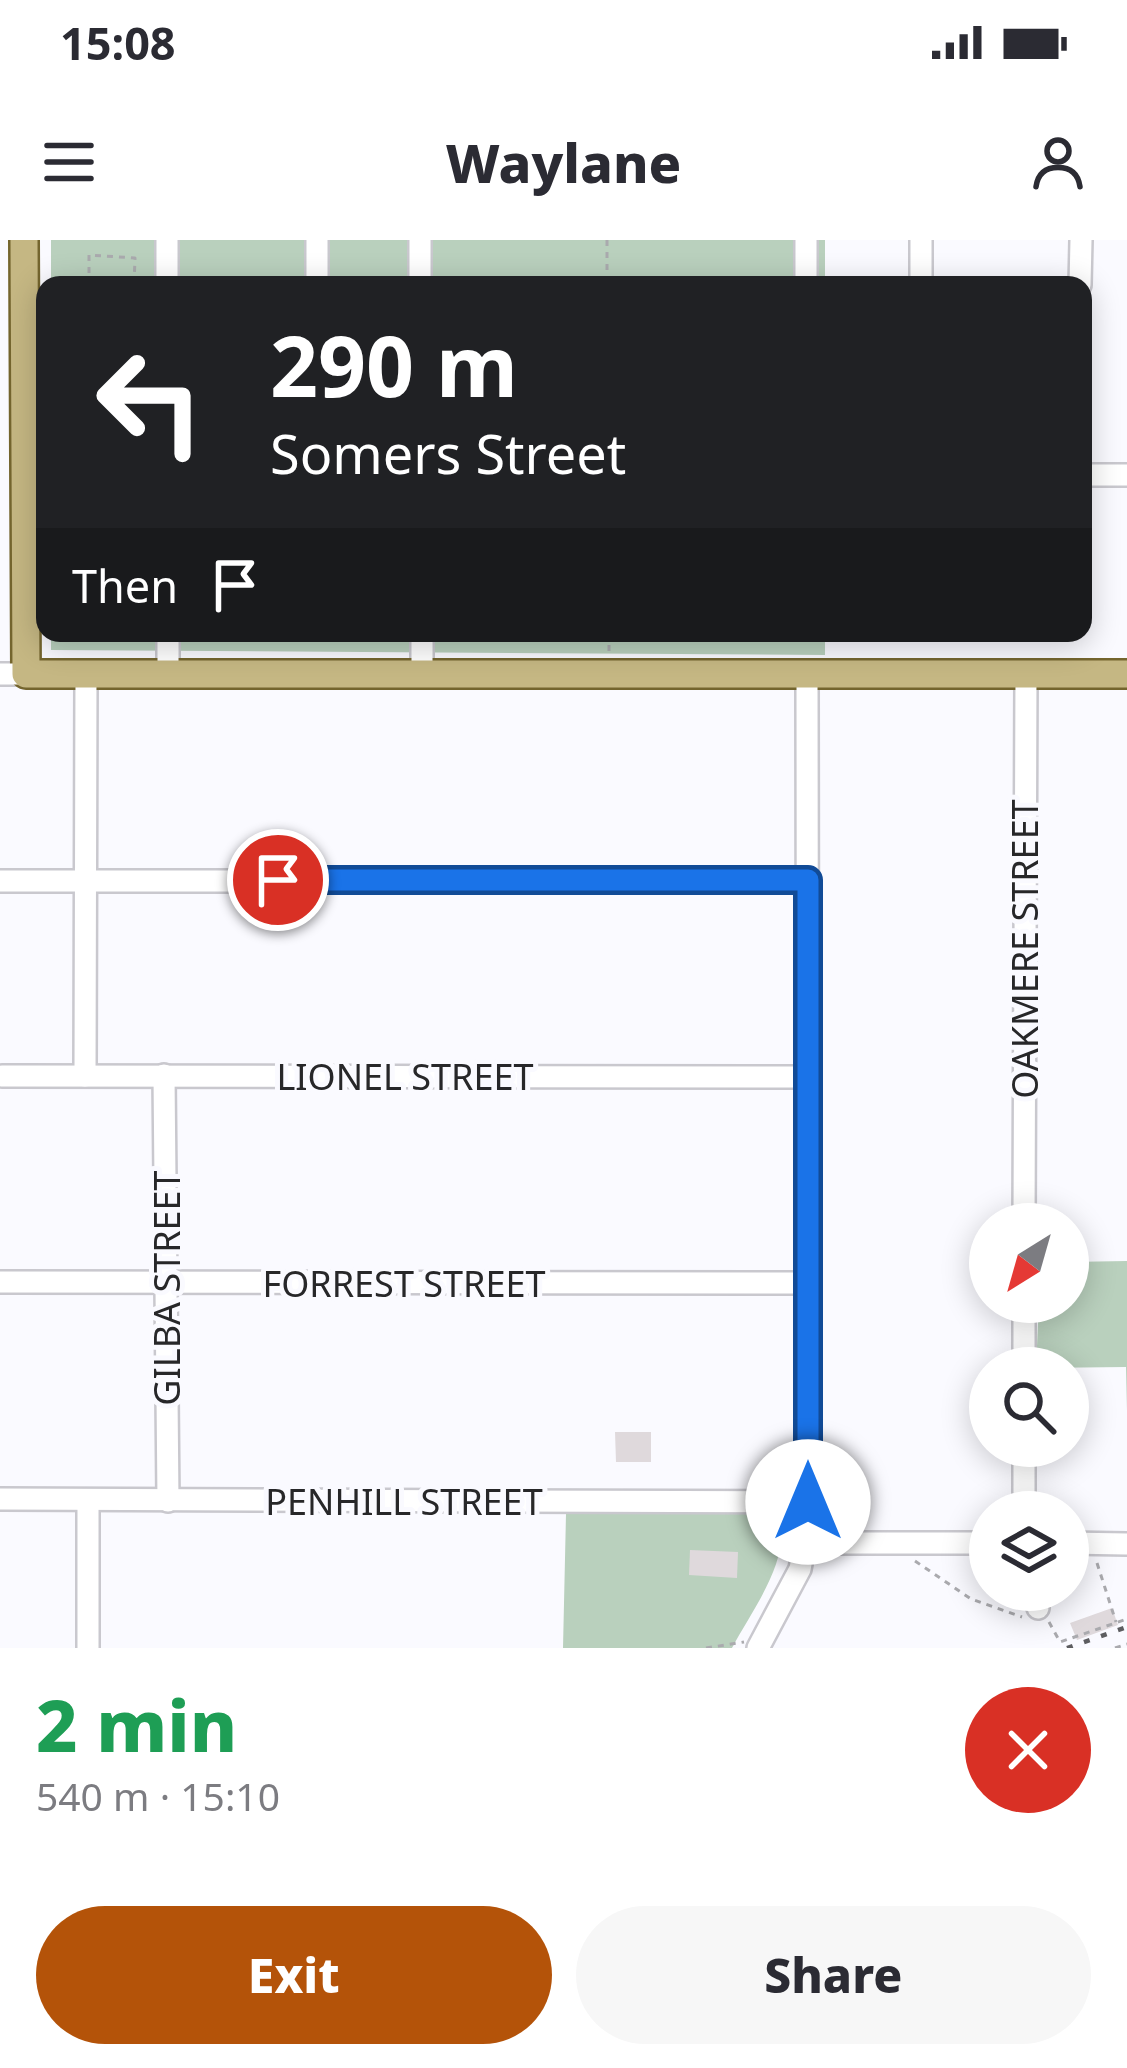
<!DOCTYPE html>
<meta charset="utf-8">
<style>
:root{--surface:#fff;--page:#f7f7f7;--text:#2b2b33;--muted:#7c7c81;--accent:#b45309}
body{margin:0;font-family:"Noto Sans",sans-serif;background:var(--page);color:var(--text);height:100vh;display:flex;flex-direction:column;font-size:45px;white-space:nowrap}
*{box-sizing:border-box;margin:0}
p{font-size:39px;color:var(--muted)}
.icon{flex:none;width:66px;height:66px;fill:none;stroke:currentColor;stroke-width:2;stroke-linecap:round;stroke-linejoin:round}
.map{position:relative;height:1408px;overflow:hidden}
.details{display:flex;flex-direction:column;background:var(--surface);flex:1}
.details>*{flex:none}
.hud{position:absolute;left:36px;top:36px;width:1056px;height:366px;border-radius:24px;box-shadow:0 6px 30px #0003;background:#202124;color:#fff;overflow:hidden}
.needle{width:78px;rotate:217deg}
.tools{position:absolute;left:969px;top:963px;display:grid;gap:24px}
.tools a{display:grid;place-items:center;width:120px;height:120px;border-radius:50%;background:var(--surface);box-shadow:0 6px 30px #0003;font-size:60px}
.pin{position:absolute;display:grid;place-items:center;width:102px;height:102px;color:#fff;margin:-51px;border:6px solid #fff;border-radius:50%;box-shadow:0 3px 12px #0007}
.me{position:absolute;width:132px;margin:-66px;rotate:0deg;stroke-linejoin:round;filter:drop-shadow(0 0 9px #0008)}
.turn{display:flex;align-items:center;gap:42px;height:252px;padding:0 36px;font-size:54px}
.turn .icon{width:156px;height:156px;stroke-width:2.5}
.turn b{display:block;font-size:84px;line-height:102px}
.then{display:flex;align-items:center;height:114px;padding:0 36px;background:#0003;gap:24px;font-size:45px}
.round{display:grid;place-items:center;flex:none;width:126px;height:126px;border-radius:63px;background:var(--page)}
.head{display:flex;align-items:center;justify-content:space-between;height:204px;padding:0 36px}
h1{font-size:72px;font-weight:800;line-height:90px;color:#1e9e55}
.cta{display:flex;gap:24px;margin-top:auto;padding:24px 36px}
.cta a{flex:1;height:138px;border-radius:72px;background:var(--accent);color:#fff;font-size:48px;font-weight:800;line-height:138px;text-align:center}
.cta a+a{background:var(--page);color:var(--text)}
.status{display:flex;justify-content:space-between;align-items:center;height:84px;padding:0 60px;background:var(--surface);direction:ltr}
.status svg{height:33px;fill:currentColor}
header{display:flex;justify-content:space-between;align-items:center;height:156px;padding:0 36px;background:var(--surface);font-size:54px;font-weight:800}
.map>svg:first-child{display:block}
</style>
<div class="status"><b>15:08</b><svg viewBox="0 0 49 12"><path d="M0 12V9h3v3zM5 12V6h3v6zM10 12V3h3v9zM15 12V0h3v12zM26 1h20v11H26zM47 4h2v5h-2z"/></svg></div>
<header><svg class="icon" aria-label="menu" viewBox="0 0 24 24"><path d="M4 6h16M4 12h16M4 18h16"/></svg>Waylane<svg class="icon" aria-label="person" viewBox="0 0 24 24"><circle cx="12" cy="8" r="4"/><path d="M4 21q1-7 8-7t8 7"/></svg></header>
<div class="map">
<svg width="1127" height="1408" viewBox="0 0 1127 1408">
<rect width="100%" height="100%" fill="#fafaff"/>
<g fill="#b9d0bd">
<rect x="51" y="0" width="774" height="45"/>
<polygon points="51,393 825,393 825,415 51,410"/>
<polygon points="1127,1021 1127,1171 1126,1127 1036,1128 1039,1062 1068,1062 1068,1022"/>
<path d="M761 1273 780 1278C790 1322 752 1370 732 1408H563L566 1274Z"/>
</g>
<g fill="#dfd9dc">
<polygon points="615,1192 651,1192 651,1222 616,1222"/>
<polygon points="690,1310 738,1312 737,1338 689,1335"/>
<polygon points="1112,1368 1118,1385 1077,1400 1070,1383"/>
</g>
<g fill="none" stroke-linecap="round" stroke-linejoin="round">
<defs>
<g id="minor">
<polyline points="167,0 167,45"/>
<polyline points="317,0 317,45"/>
<polyline points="420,0 420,45"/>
<polyline points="806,0 806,45"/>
<polyline points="921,45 921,0"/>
<polyline points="1080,45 1081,0"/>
<polyline points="1083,235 1127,235"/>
<polyline points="168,393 168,435"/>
<polyline points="422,393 422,434"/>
<polyline points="0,434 26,434"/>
<polyline points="0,641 809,641"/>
<polyline points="164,835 168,1261"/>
<polyline points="2,836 808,837"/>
<polyline points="85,836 86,435"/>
<polyline points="1024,984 1026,434"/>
<polyline points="0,1042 807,1043"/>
<polyline points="1024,1062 1024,1128"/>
<polyline points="1024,1206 1024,1272"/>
<polyline points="0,1259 808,1262"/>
<polyline points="807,1303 990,1303"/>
<polyline points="1068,1303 1127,1304"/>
<polyline points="1034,1350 1038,1368"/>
<polyline points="88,1408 88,1260"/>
<polyline points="758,1408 800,1329 808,1286 807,434"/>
</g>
<polyline id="major" points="24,0 26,434 1127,434"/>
</defs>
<use href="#minor" stroke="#c9c8ce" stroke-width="26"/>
<use href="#major" stroke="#74652e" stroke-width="32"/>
<g stroke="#aaaaae" stroke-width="3" stroke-dasharray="6 6" stroke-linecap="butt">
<polyline points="607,0 607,45"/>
<polyline points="89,45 89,15 135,18 134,45"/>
<polyline points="609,393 609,414"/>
<polyline points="915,1321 971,1359 1022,1377"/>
<polyline points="1097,1323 1116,1382"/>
<polyline points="1049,1382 1060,1402 1127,1379"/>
<polyline points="706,1408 744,1402"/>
<polyline points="1115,1408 1127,1404"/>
</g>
<use href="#minor" stroke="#fff" stroke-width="21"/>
<use href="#major" stroke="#c5b783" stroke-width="27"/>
<polyline stroke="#5d5d60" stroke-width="4.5" stroke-dasharray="6 12" stroke-linecap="butt" points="1067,1408 1127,1387"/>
</g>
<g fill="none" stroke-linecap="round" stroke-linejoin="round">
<defs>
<polyline id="route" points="278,640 808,640 808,1262"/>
</defs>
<use href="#route" stroke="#114b97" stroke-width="30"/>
<use href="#route" stroke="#1a73e8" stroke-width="21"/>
</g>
<g text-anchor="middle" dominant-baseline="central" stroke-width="10" stroke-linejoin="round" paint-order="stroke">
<g font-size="36" fill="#272729" stroke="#fafaff">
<text transform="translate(1024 709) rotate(-90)">OAKMERE STREET</text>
<text x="405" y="836">LIONEL STREET</text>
<text x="404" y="1043">FORREST STREET</text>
<text transform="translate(166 1048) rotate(-90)">GILBA STREET</text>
<text x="404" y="1261">PENHILL STREET</text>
</g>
</g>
</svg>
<div class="tools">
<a><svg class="needle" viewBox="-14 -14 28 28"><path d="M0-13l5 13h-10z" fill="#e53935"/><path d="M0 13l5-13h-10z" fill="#7c7c81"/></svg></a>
<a><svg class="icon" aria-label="search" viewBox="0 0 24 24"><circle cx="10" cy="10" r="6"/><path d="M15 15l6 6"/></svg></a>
<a><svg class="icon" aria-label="layers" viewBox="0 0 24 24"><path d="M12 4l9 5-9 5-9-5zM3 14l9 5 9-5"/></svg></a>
</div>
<div class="pin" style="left:278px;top:640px;background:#d93025"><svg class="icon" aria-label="arrive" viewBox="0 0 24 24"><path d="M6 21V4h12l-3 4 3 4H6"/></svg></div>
<svg class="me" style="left:808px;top:1262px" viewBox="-20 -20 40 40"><circle r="19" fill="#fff"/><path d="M0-13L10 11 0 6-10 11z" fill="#1a73e8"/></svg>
<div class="hud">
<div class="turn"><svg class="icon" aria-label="left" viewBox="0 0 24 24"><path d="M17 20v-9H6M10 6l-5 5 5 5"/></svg><div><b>290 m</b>Somers Street</div></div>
<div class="then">Then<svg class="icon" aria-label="arrive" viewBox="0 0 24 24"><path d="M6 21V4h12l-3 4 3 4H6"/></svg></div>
</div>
</div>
<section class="details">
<div class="head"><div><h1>2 min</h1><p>540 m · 15:10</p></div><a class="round" style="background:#d93025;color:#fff"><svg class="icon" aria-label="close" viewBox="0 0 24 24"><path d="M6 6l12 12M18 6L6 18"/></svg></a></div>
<div class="cta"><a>Exit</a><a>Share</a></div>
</section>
